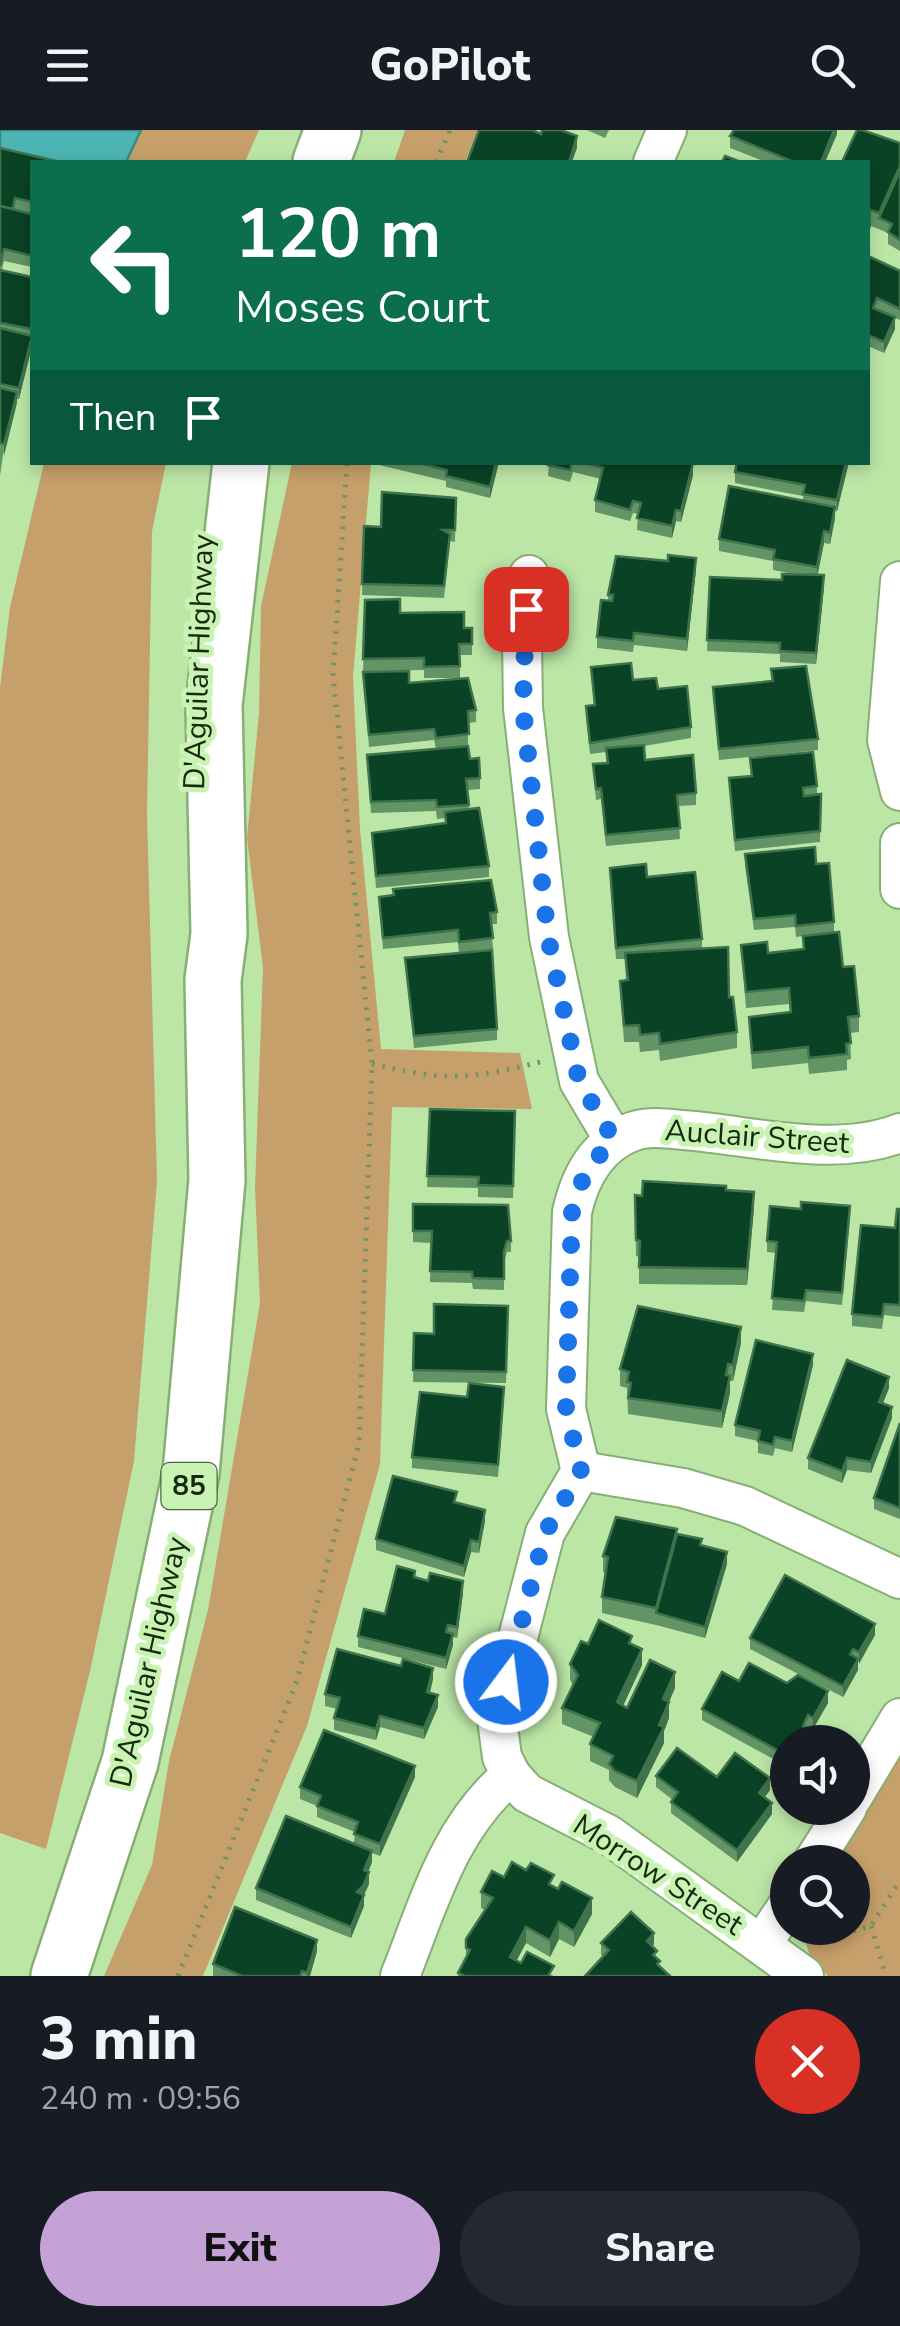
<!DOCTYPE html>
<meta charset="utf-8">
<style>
:root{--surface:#171b24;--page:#242831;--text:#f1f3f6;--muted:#9ea1a6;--accent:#c5a2d6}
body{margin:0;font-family:"Nunito Sans",sans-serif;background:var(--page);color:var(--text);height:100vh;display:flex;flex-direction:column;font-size:38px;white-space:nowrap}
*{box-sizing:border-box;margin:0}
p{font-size:32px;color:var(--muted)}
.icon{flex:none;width:55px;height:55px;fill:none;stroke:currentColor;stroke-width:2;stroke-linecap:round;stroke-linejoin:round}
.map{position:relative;height:1846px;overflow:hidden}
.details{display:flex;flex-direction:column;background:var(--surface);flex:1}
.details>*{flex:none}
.guide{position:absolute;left:30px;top:30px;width:840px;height:305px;border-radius:0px;box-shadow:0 5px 15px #0003;background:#0b6e4f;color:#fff;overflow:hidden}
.tools{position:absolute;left:770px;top:1595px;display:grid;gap:20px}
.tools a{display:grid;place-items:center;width:100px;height:100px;border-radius:50%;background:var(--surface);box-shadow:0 5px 15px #0003;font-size:50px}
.pin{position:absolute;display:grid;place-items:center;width:85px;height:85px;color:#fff;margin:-42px;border-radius:20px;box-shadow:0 5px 15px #0006}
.me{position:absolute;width:110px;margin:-55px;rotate:15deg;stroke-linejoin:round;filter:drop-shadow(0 0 8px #0008)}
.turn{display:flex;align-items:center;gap:35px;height:210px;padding:0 40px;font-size:45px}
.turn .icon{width:130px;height:130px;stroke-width:2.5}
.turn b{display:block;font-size:70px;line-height:85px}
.then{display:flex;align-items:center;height:95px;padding:0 40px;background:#0003;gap:20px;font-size:38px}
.round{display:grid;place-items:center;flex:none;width:105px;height:105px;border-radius:52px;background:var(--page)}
.overview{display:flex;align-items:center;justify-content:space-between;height:170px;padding:0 40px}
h1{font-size:60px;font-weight:800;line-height:75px}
.cta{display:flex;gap:20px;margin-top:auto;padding:20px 40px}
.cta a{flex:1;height:115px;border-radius:60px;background:var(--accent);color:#111;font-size:40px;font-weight:800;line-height:115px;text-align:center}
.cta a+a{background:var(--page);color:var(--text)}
header{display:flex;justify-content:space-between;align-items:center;height:130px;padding:0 40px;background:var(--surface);font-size:45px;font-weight:800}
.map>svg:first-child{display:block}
</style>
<header><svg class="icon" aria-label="menu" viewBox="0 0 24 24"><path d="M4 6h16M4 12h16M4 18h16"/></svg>GoPilot<svg class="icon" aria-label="search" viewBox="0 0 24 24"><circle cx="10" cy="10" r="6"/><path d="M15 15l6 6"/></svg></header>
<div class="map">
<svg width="900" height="1846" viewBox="0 0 900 1846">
<rect width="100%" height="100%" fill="#bce6a6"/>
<g fill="#c6a06a">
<polygon points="141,0 259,0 245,32 126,32"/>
<polygon points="405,0 478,0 465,32 394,32"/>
<polygon points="44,333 166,333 152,401 147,683 157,1051 134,1331 90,1541 46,1719 0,1703 0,557 10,477"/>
<polygon points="292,333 371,333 353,547 360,699 381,919 520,923 532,979 392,977 380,1334 307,1596 203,1846 104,1846 152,1735 169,1631 208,1480 260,1173 255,1058 263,838 247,708 259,583 261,476"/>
<polygon points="900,1616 900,1846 828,1846 810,1827 802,1798 852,1798 852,1732 833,1732"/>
</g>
<polygon fill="#4cb4b3" stroke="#3c8a82" stroke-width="2.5" points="0,0 141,0 126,32 32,32 0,24"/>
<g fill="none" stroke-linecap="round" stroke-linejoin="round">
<defs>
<g id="minor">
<polyline points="653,32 667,0"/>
<polyline points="529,445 522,512 523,578 549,807 579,951 614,1010"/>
<polyline points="900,451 887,610 900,661"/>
<polyline points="900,713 900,759"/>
<polyline points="581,1341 683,1358 745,1376 900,1449"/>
<polyline points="511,1645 527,1663 609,1705 804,1846"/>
<polyline points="852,1668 900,1588"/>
<polyline points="813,1732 847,1678"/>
<polyline points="762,1814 788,1775"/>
<path d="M400 1846C429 1773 449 1697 511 1645L502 1627 497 1589 545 1403 581 1341 566 1279 572 1082C580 1046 597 1014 634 1001 653 995 675 1000 695 1001 762 1008 837 1027 900 1003"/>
</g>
<g id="trunk">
<polyline points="321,32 333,0"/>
<polyline points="59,1846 130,1632 191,1343 217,1050 213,850 219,804 214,575 241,332"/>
</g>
</defs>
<use href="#minor" stroke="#88af73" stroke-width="42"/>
<use href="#trunk" stroke="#88af73" stroke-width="60"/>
<g stroke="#749263" stroke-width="5" stroke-dasharray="2.5 8" stroke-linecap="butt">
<polyline points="436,32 450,0"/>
<path d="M372 934C445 951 468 950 540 932"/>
<polyline points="871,1796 886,1846"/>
<polyline points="813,1798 836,1806 871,1796 900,1750"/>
<polyline points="178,1846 297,1551 359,1314 372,934 333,545 347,332"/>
</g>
<use href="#minor" stroke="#fff" stroke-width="38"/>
<use href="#trunk" stroke="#fff" stroke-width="55"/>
</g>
<g fill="#639466">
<polygon points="587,0 609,0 605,8"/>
<polygon points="837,0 837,4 825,32 766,32 730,18 730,6"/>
<polygon points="900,13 900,121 888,114 888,103 871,96 868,32"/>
<polygon points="0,18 32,32 32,83 15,79 32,84 32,137 4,131 2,140 32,147 32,210 19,269 17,269 3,325 0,346"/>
<polygon points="868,126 900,141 900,190 895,188 895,199 884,223 868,216"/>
<polygon points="379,332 499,332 490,368 446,357 446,351 379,335"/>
<polygon points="549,332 692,332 693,345 681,392 676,391 672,408 637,400 638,384 633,383 630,391 595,382 595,370 601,349 573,342 570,352 548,346"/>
<polygon points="849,332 837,381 835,381 830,414 824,413 817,445 824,457 816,534 780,532 780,524 707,521 710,447 782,450 794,444 773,440 773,431 719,421 719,409 803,371 803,366 735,353 735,342"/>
<polygon points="456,368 455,412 450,411 444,468 362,465 364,396 381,397"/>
<polygon points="696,439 687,521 634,515 633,522 597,518 597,507 608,470 608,465"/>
<polygon points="365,470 400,483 464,498 472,498 472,525 460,525 460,548 424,548 424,540 363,541"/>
<polygon points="591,537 633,550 658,559 691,597 691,608 644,616 645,630 696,663 696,675 678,676 680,709 606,716 601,669 596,670 593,634 606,633 606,622 590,624 586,587 586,576 594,575"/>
<polygon points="771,539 818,609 818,620 719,630 713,557 771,551"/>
<polygon points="363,542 409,553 476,580 476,592 468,593 468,616 470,629 480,648 480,659 467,660 469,679 489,736 489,747 376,758 372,703 445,694 445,688 437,689 436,681 371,683 367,625 436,619 434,610 369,617"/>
<polygon points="750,628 817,656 817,665 821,664 820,712 735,721 729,648 751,646"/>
<polygon points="745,724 816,734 834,792 834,803 843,837 859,886 859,902 850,903 851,929 847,930 847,940 809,944 808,933 752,939 749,887 790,882 789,874 746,878 741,815 768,823 803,819 803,806 796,807 795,797 754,800 745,735"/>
<polygon points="610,738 647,747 702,809 702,818 729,867 737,902 737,918 660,931 659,920 640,922 639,912 624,912 620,851 626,851 625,829 616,829"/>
<polygon points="379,767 497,782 497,794 491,794 493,819 459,823 458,812 383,819"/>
<polygon points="405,828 497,899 497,910 414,918"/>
<polygon points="430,979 515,981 513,1068 478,1067 478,1058 427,1057"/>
<polygon points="726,1060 754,1078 747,1155 639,1154 639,1127 636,1126 635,1065"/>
<polygon points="413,1074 511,1111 511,1122 507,1122 504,1132 504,1160 473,1159 472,1153 430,1152 431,1113 413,1112"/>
<polygon points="801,1079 850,1087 842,1175 806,1171 804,1182 772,1180 776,1123 767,1122 767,1111"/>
<polygon points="900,1079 900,1187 884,1185 882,1199 852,1196 852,1184 895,1098"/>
<polygon points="508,1176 506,1253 413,1252 414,1203 434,1204"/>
<polygon points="741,1213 733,1251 730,1251 730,1263 722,1298 628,1284 627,1258 620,1256 620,1239"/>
<polygon points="813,1235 792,1322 775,1318 773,1326 758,1323 758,1311 735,1306 735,1295"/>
<polygon points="889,1258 883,1273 892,1288 871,1343 847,1340 842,1353 808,1339 808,1328"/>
<polygon points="467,1267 504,1269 498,1347 412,1338 412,1327"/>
<polygon points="900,1293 900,1389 874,1379 874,1368"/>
<polygon points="457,1372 485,1391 479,1423 471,1422 464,1447 376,1420 376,1409"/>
<polygon points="677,1404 702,1416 727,1434 705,1508 656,1495 602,1483 602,1467 606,1443 603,1442 603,1426"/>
<polygon points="415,1447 463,1463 457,1508 453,1507 453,1515 446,1539 358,1517 358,1506 385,1484"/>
<polygon points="875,1505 858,1533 858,1540 843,1567 750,1519 750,1508"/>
<polygon points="588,1514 632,1514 642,1535 623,1575 627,1578 675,1558 669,1572 669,1588 664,1601 664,1613 637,1668 615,1657 609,1650 609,1640 590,1631 590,1614 594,1607 562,1594 562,1578 573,1555 570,1550 570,1534"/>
<polygon points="433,1549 430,1563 438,1577 424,1609 380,1597 376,1610 334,1600 334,1588 337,1579 325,1576 325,1564"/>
<polygon points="739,1551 787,1553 828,1573 813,1599 808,1597 807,1598 815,1612 788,1612 788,1637 702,1590 702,1579"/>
<polygon points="656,1646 717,1647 770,1660 765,1667 772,1684 737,1732 671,1683 671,1672 673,1670 656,1657"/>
<polygon points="415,1647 380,1726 372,1723 372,1732 368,1742 369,1754 364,1765 364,1776 351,1808 256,1770 256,1758 354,1713 355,1702 317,1687 317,1676 300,1669 300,1657"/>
<polygon points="504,1747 554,1756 592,1784 574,1817 559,1809 550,1827 526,1813 516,1831 554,1846 458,1846 458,1843 466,1829 466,1809 485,1780 481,1778 481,1762"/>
<polygon points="601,1813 654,1814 652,1816 660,1837 603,1826 601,1825"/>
<polygon points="317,1821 310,1846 213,1846 213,1834"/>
</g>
<g fill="#3f734c">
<polygon points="834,0 837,0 837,4 825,32 821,32"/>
<polygon points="577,6 577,18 572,32 569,32"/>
<polygon points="871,80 871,96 868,105 868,88"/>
<polygon points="895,187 895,199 884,223 884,212"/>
<polygon points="32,206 32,217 19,269 19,258"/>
<polygon points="17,262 17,273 4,326 4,314"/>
<polygon points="496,332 499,332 490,368 490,357"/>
<polygon points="846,332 849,332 837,381 837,370"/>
<polygon points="693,333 693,345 681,392 681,381"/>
<polygon points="835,377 835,389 830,414 830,403"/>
<polygon points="676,380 676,391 672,408 672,396"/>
<polygon points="824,401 824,413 817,448 817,437"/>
<polygon points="696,428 696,439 687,521 687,509"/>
<polygon points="824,445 824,457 816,534 816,523"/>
<polygon points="754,1062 754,1078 747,1155 747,1139"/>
<polygon points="741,1197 741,1213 733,1251 733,1235"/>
<polygon points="813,1224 813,1235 792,1322 792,1311"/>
<polygon points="730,1246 730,1263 722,1298 722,1281"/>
<polygon points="889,1247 889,1258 879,1283 879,1272"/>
<polygon points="892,1277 892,1288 871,1343 871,1332"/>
<polygon points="847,1328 847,1340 842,1353 842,1341"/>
<polygon points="485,1380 485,1391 479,1423 479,1412"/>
<polygon points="471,1410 471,1422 464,1447 464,1436"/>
<polygon points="727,1422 727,1434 705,1508 705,1497"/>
<polygon points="463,1451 463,1463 457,1508 457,1497"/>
<polygon points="875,1494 875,1505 859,1534 859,1522"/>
<polygon points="453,1504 453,1515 446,1539 446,1528"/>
<polygon points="642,1519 642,1535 617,1589 617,1572"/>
<polygon points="858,1529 858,1540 843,1567 843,1556"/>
<polygon points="433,1538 433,1549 427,1574 427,1562"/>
<polygon points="675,1542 675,1558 663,1585 663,1569"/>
<polygon points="828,1561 828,1573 813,1599 813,1588"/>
<polygon points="438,1565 438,1577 424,1609 424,1598"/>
<polygon points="669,1572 669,1588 664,1601 664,1613 637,1668 637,1651 659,1595"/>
<polygon points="380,1586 380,1597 376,1610 376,1599"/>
<polygon points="415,1636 415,1647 380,1726 380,1714"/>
<polygon points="770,1648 770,1660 759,1674 759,1663"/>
<polygon points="772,1673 772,1684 737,1732 737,1720"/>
<polygon points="372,1721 372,1732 364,1752 364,1740"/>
<polygon points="369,1742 369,1754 364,1765 364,1776 351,1808 351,1797 357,1762"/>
<polygon points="592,1768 592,1784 574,1817 574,1801"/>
<polygon points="559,1792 559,1809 550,1827 550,1810"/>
<polygon points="526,1797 526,1813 510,1843 510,1827"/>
<polygon points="654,1803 654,1814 647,1822 647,1811"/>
<polygon points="317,1810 317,1821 310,1846 307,1846"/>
</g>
<g fill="#0a4225" stroke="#3f734c" stroke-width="2.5">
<polygon points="479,0 532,0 541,4 542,0 561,0 577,6 569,32 467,32"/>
<polygon points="734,0 834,0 821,32 794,32 730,6"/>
<polygon points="857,0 862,0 900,13 900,36 879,83 871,80 868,88 868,32 842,32"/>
<polygon points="0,18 60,32 32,32 32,72 15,68 13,79 0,76"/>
<polygon points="725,26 741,32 722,32"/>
<polygon points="900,41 900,110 888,102 892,94 879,88"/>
<polygon points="0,76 32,84 32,126 4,119 0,136"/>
<polygon points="868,126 900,141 900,179 877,168 873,178 895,187 884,212 868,205"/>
<polygon points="0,140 32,147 32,199 0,193"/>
<polygon points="0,198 32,206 19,258 0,254"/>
<polygon points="0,258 17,262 4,314 0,313"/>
<polygon points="415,332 496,332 490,357 446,346 447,340"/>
<polygon points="549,332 572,332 570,340 548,335"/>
<polygon points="581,332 692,332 693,333 681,381 676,380 672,396 637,388 641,373 633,371 630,380 595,370 603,338"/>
<polygon points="737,332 846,332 837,370 803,364 805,355 735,342"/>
<polygon points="729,356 835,377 830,403 824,401 817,437 773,429 775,420 719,409"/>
<polygon points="382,362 456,368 455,400 443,400 450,404 444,456 362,454 364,396 381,397"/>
<polygon points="668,425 696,428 687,509 634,503 633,511 597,507 601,470 612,471 613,465 608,465 616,426 668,431"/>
<polygon points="782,444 824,445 816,523 780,521 780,513 707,510 710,447 782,450"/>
<polygon points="400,469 400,483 464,482 464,498 472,498 472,514 459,514 460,536 424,537 424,528 363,529 365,470"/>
<polygon points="631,533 633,550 656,548 658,559 687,556 691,597 590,613 586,576 595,575 591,537"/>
<polygon points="806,536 818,609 719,619 713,557 773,551 771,539"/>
<polygon points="409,541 409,553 468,548 476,580 468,581 469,604 436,608 434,599 369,605 363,542"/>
<polygon points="644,615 645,630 693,625 696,663 677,665 680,698 606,705 601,658 596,659 593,634 608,633 606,618"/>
<polygon points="468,616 470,629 479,628 480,648 466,649 469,675 437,677 436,670 371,672 367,625"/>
<polygon points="813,622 817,656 803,658 804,666 821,664 820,701 735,710 729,648 752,646 750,628"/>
<polygon points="479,678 489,736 376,746 372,703 446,693 445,682"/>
<polygon points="815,717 816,734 829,733 834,792 796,796 795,785 754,789 745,724"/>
<polygon points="646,734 647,747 695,742 702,809 616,818 610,738"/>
<polygon points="491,750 497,782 490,783 493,808 459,812 458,800 383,808 379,767 394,765 393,759"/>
<polygon points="839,802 843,837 854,836 859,886 848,887 851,913 846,914 847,924 809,928 808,917 752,923 749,887 791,882 789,858 746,862 741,815 767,812 768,823 804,819 803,806"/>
<polygon points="728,817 729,867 733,867 737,902 660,914 659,903 640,905 639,895 624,896 620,851 628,850 625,823"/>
<polygon points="492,820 497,899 414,906 405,828"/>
<polygon points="430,979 515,981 513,1056 478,1055 479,1047 427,1046"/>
<polygon points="643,1051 726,1056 726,1060 754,1062 747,1139 639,1137 640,1111 636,1110 635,1065 642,1066"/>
<polygon points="801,1072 850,1076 842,1163 806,1160 804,1171 772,1168 777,1112 767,1111 770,1076 801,1079"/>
<polygon points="413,1074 508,1075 511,1111 507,1111 504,1121 504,1149 473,1148 472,1142 430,1141 432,1101 413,1101"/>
<polygon points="897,1079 900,1079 900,1175 884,1174 882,1187 852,1184 861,1095 895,1098"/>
<polygon points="434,1174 508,1176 506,1242 413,1240 414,1203 434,1204"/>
<polygon points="638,1176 741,1197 733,1235 728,1234 726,1245 730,1246 722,1281 628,1268 631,1253 627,1252 629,1242 620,1239"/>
<polygon points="756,1210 813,1224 792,1311 775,1307 773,1315 758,1311 760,1301 735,1295"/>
<polygon points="847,1230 889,1247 879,1272 892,1277 871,1332 847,1328 842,1341 808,1328"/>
<polygon points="469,1253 504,1257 498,1335 412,1327 420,1262 467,1267"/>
<polygon points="900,1293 900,1378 874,1368"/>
<polygon points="393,1346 457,1362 454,1372 485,1380 479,1412 471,1410 464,1436 376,1409"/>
<polygon points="616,1387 677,1399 656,1478 602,1467 608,1427 603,1426"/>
<polygon points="677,1404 702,1409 700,1415 727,1422 705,1497 656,1483"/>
<polygon points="397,1436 415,1441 414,1447 428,1451 430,1443 463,1451 457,1497 448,1495 446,1502 453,1504 446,1528 358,1506 364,1479 385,1484"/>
<polygon points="785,1445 875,1494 859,1522 853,1519 850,1524 858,1529 843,1556 750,1508"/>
<polygon points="599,1490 632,1506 629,1513 642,1519 617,1572 627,1578 650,1530 675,1542 663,1569 669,1572 659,1595 664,1597 637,1651 615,1641 609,1634 613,1626 590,1614 600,1593 562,1578 578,1545 570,1534 581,1511 588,1514"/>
<polygon points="337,1519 401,1536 403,1529 433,1538 427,1562 438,1565 424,1598 380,1586 376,1599 334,1588 340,1568 325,1564"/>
<polygon points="749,1533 787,1553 798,1545 828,1561 813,1588 808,1585 803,1596 815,1602 808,1612 788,1612 788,1626 702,1579 722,1542 739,1551"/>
<polygon points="324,1600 415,1636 380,1714 354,1704 358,1692 317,1676 321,1666 300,1657"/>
<polygon points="677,1618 717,1647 735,1623 770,1648 759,1663 772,1673 737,1720 671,1672 678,1662 656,1646"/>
<polygon points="286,1686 372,1721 364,1740 369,1742 363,1756 357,1762 364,1765 351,1797 256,1758"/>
<polygon points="512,1732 526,1740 531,1733 554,1745 549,1754 558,1759 562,1752 592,1768 574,1801 559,1792 550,1810 526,1797 524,1801 510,1827 521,1833 527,1822 554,1836 548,1846 465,1846 458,1843 470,1820 466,1818 466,1809 493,1768 481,1762 492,1741 504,1747"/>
<polygon points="235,1777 317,1810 307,1843 302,1841 300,1846 242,1846 213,1834"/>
<polygon points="631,1782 654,1803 647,1811 657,1821 653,1825 660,1831 657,1834 670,1846 585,1846 609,1820 601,1813"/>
</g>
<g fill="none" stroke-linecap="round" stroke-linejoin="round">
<path stroke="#1a73e8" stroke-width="18" stroke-dasharray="0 32.4" d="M506 1552 545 1403 581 1341 566 1279 572 1082C579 1050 591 1032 614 1010L579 951 548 807 523 578 526 479"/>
</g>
<g text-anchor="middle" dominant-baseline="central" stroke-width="10" stroke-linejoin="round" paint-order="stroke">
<rect fill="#c9f3b3" stroke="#4d6440" stroke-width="2.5" x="161.5" y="1333" width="55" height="46" rx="8"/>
<g font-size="28" font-weight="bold" fill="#18270f">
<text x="189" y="1356">85</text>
</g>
<g font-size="30" fill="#18270f" stroke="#c9f3b3">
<text transform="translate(199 532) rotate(-88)">D'Aguilar Highway</text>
<text transform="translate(757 1007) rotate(4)">Auclair Street</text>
<text transform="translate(149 1532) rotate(-77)">D'Aguilar Highway</text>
<text transform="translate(658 1745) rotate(33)">Morrow Street</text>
</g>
</g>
</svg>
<div class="tools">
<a><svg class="icon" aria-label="sound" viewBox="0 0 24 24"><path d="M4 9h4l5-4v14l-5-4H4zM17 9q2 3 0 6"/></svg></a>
<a><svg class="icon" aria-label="search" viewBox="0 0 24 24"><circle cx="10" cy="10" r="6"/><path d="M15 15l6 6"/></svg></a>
</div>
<div class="pin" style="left:526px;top:479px;background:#d93025"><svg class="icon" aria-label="arrive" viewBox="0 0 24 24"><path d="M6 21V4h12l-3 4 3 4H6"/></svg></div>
<svg class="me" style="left:506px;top:1552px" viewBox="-20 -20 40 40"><circle r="17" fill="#1a73e8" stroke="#fff" stroke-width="3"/><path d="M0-11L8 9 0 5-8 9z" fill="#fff"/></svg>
<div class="guide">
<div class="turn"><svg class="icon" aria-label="left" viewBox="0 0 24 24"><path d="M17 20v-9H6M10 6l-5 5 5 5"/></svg><div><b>120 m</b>Moses Court</div></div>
<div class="then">Then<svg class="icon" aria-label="arrive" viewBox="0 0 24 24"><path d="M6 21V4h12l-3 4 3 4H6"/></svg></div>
</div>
</div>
<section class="details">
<div class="overview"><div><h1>3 min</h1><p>240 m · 09:56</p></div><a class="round" style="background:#d93025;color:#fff"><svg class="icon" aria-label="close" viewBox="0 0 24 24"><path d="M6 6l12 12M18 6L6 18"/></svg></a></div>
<div class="cta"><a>Exit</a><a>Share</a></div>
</section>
